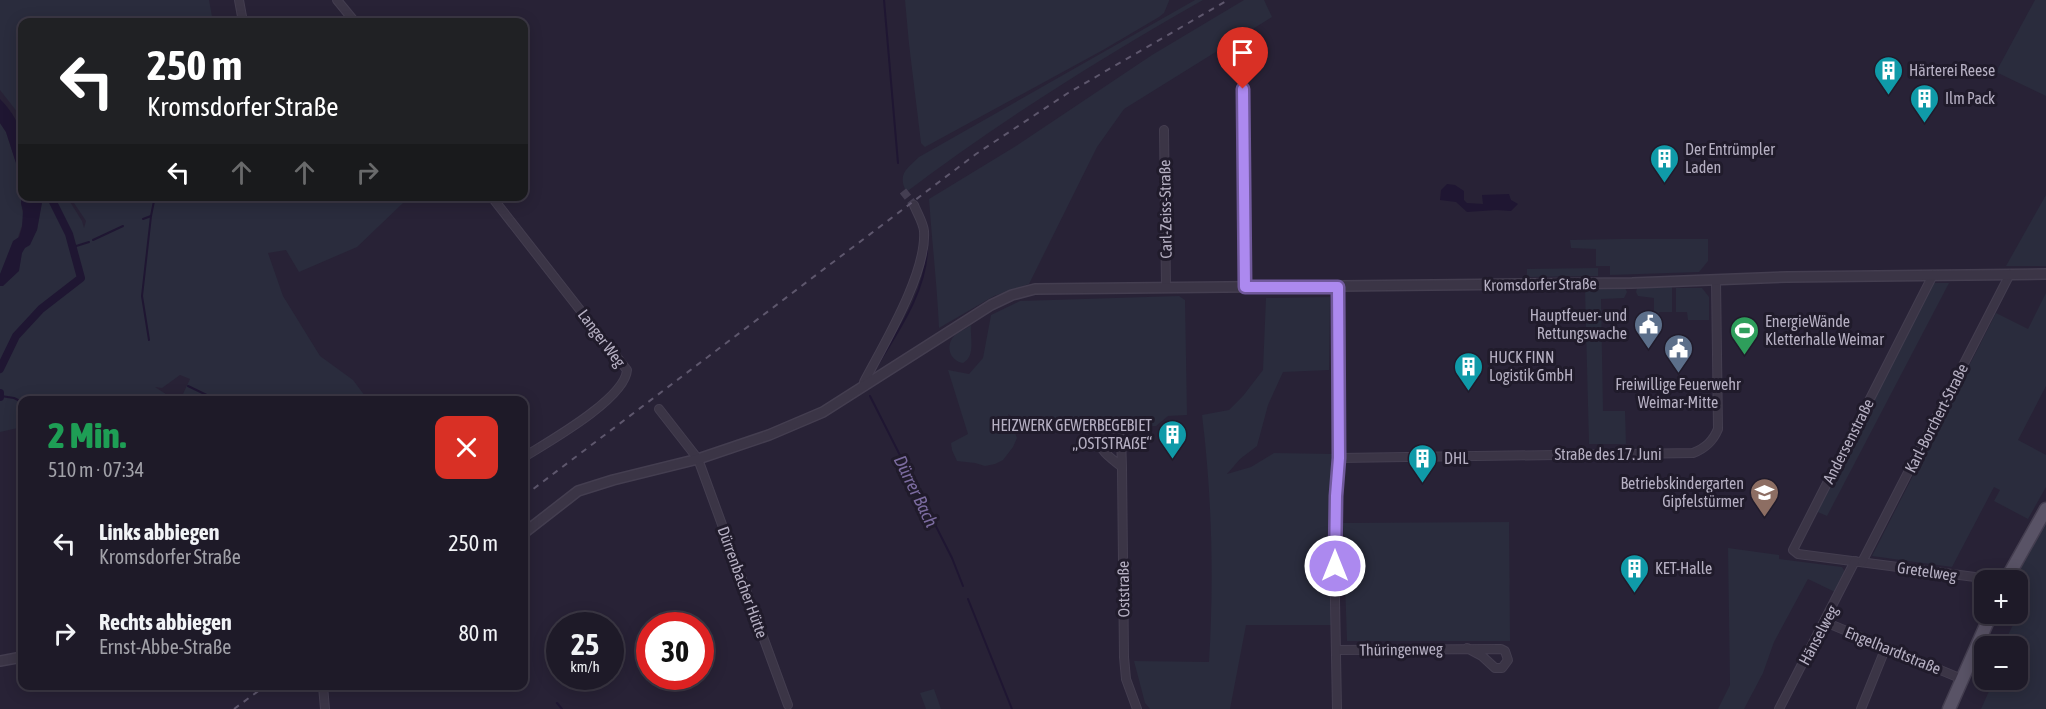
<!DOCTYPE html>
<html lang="de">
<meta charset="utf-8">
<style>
:root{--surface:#1e1a28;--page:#262330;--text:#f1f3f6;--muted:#a1a1a8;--line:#3c3845}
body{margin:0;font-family:"Asap Condensed",sans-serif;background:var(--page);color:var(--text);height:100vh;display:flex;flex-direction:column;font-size:22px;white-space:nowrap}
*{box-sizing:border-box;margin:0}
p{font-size:20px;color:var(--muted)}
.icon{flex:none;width:33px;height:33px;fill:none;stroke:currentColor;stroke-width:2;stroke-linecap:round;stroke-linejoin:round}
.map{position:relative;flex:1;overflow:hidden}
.details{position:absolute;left:18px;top:396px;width:510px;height:294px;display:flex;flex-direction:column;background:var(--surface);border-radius:12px;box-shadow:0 3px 15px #0003,0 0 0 2px var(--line)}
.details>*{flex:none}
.top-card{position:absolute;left:18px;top:18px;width:510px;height:183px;border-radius:12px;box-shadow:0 3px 15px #0003,0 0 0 2px var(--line);background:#202124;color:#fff;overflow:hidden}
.buttons{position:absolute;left:1974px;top:570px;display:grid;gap:12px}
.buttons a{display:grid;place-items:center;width:54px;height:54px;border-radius:12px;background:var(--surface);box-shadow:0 3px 15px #0003,0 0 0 2px var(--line);font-size:30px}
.speed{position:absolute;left:546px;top:612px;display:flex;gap:12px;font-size:30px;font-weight:700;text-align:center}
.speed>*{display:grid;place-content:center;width:78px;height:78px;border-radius:50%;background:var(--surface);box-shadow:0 3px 15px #0003,0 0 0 2px var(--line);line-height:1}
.speed small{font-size:15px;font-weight:400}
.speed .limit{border:9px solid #d22;background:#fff;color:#111}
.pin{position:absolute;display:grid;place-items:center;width:51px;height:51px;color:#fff;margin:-62px -26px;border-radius:50% 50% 50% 0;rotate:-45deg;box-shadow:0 0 6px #0007}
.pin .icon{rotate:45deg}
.me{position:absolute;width:66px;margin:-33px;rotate:0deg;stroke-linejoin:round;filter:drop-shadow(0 0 4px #0008)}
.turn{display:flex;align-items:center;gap:21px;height:126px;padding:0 30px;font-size:27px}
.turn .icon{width:78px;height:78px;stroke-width:2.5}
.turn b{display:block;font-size:42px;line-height:51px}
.lanes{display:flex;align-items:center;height:57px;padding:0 30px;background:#0003;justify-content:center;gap:30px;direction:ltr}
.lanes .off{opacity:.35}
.round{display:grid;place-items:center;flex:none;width:63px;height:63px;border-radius:12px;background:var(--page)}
.summary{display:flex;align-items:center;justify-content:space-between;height:102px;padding:0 30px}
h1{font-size:36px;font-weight:800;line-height:45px;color:#1e9e55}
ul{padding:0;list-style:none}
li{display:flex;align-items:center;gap:18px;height:90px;padding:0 30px}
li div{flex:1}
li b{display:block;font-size:22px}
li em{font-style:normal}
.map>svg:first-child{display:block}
</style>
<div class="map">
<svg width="2046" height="709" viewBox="0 0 2046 709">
<rect width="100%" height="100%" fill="#282236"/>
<g fill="#2a2c3d">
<polygon points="0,0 209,0 213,22 22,22 22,118 0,90"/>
<polygon points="905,0 1169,0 1169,1 1164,13 1159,17 1103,50 925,147 921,143 909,44"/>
<path d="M1195 0H1203C1099 59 997 123 901 196V193L905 189C898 173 908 168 919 157Z"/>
<path d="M1244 0H1264L1272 17 1124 109 1097 147 1029 284 994 296 939 328C937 285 932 242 929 199L1016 146 1152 55Z"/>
<polygon points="2035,0 2046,0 2046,96 1996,72"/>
<polygon points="0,123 6,132 22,180 21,203 24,219 18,237 26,247 37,230 43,197 67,197 82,221 84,228 86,221 70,197 397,197 403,203 357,247 299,272 286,250 268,253 283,296 320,356 353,380 368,400 195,400 183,394 190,379 180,375 162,388 155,387 175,400 22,400 22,427 0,432"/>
<polygon points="2046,195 2046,266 2006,266"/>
<polygon points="1621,239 1708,239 1708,261 1699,272 1610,275 1610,266 1596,266 1596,249 1571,248 1570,240"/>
<polygon points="1598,268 1598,276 1527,277 1527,269"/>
<polygon points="1928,283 1949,283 1827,516 1813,510"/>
<polygon points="1672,287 1672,312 1659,312 1659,326 1654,326 1654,298 1638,296 1636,292 1637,288"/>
<polygon points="1625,288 1627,292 1624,298 1601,299 1603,411 1625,411 1626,444 1589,444 1585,289"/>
<polygon points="1676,288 1702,288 1709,297 1709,320 1688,320 1687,312 1676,312"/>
<polygon points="2046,293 2046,386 2018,440 2046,455 2046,487 2028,519 1994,501 2000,490 1994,487 1952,567 1872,556 1996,313 2028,329"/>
<polygon points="1179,296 1185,300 1187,415 1168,416 1156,426 1116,426 1103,431 1046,431 1032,430 1008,414 1017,438 1013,447 1003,460 995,464 985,466 975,463 957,461 952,450 951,443 968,434 948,370 969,374 983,358 991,315 1020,301"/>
<path d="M1330 297 1329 370 1283 372 1268 405 1257 446 1240 459 1227 474 1251 467 1274 453 1335 454 1332 625H1246L1230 709H1150L1145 703 1134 661 1209 662C1214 580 1212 496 1202 415L1229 410 1243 396 1263 370 1266 298Z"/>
<path d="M971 325C970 338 976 356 963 363 950 361 945 346 954 336 958 332 966 329 971 325Z"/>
<polygon points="1509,522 1510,641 1347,641 1343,523"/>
<polygon points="2046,522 2046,709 1981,709 1994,680 2018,680 2018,646 2003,646 2016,618 2026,603 2018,598 2018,580 2014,580"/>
<polygon points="1728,548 1779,555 1779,559 1842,567 1845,572 1835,592 1808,579 1774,642 1763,673 1744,709 1718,709 1730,685"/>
<polygon points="934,689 941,709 926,709 920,693"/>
</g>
<g fill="#1f1632">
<path d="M0 99C27 126 23 148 22 182L6 132 0 123Z"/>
<polygon points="1447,184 1455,185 1464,191 1464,200 1467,203 1483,204 1482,195 1509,194 1511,200 1518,204 1511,211 1496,210 1467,212 1456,202 1440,200 1441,190"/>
<polygon points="22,195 22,196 43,197 37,230 30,245 25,248 22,253 19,271 3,286 0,286 0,274 13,241 19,237 22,227 23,211 21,203"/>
</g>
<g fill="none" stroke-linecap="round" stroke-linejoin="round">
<g stroke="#1f1632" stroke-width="2">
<polyline points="884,0 898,163"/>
<polyline points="151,216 155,196"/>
<polyline points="143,219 151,216 142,296 149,340"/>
<polyline points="93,240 123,226"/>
<polyline points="73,247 89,242"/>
<path d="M877 366C898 331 925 293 927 251"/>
<polyline points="188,386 217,400"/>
<polyline points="1,396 14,398 22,402"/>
<polyline points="870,396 952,558 963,586"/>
<polyline points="968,599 1012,709"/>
<polyline points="557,703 562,709"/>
</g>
<g stroke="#1f1632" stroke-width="8">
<polyline points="0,369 16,336 41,309 81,278 69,234 50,196"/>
<polyline points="0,393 0,397"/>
</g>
<polyline stroke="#443e52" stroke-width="8" stroke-dasharray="8 4" stroke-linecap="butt" points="903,191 914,205"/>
<defs>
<g id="minor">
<polyline points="239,0 243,22"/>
<polyline points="337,0 355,22"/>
<polyline points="1243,89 1245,287"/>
<polyline points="1164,130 1166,287"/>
<path d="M491 196 627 370C625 399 548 442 524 457"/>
<polyline points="1933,275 1793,550 1798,554 1998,580"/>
<path d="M864 386V382C884 344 927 273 924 231 923 222 917 213 914 205"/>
<polyline points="659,409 698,459 788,705"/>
<path d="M1339 458 1693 453C1706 448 1713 441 1718 429L1716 280"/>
<path d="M1122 467C1116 462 1107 456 1103 450 1095 436 1110 427 1121 438L1122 467 1124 657 1126 679 1137 709"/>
<polyline points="1862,562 2010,274"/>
<polyline points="1825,622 1962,679"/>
<polyline points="1336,650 1501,649 1505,651 1508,660 1502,668 1495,668 1482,656 1467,648"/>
<polyline points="323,686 325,709"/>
<polyline points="1337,709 1334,546 1339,458 1338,287"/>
<polyline points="1779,709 1855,561"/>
<polyline points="1861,709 1886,647"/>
</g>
<g id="tertiary">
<polyline points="524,533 578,491 613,480 698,459 769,435 823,412 991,305 1012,295 1035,289 1632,283 1787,277 2046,274"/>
<polyline points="0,661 22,657"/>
</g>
<g id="primary">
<polyline points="2006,580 2046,509"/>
<polyline points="1949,709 1991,614"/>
</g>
</defs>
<use href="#minor" stroke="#443e50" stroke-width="10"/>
<use href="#tertiary" stroke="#443e50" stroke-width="12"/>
<use href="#primary" stroke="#443e50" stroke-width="15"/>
<use href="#minor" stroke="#3b3546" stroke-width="8"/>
<use href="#tertiary" stroke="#3b3546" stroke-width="9"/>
<use href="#primary" stroke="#595366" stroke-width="12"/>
<g stroke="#5e576d" stroke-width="2" stroke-dasharray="6 6" stroke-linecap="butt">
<polyline points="524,496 976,154 1068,93 1228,0"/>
<polyline points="234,709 265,686"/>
</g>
</g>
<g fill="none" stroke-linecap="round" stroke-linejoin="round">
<defs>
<polyline id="route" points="1243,89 1245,287 1338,287 1339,458 1336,496 1335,566"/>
</defs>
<use href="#route" stroke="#70599b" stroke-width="15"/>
<use href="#route" stroke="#ac89ef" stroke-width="10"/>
</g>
<defs>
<symbol id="building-pin" viewBox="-11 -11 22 30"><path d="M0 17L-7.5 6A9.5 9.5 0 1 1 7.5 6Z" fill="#0f9aa8" stroke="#201b2b"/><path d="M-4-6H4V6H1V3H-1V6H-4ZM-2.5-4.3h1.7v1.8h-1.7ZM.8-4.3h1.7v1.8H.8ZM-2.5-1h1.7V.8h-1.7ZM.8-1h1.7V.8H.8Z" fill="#fff"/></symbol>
<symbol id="civic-pin" viewBox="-11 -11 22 30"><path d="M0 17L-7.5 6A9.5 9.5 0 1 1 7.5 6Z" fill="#5c6f8a" stroke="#201b2b"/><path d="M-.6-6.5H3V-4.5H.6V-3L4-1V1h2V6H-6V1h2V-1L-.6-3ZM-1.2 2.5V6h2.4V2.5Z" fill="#fff"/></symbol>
<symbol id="stadium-pin" viewBox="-11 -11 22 30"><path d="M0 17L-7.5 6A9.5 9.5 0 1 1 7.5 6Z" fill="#2e9e5b" stroke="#201b2b"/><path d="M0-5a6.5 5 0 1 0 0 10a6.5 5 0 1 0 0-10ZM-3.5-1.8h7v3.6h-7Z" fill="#fff"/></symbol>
<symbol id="school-pin" viewBox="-11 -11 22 30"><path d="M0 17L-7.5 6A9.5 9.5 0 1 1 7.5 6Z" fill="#8d6e63" stroke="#201b2b"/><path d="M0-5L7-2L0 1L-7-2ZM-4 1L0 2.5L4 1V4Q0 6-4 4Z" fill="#fff"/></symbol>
</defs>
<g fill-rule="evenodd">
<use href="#building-pin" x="1872" y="54" width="33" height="45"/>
<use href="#building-pin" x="1908" y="82" width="33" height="45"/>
<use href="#building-pin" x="1648" y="142" width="33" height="45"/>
<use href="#civic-pin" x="1632" y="308" width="33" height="45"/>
<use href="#stadium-pin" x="1728" y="314" width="33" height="45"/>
<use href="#civic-pin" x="1662" y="332" width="33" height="45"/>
<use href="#building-pin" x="1452" y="350" width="33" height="45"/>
<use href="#building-pin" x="1156" y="418" width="33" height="45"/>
<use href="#building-pin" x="1406" y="442" width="33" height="45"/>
<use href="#school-pin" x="1748" y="476" width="33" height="45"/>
<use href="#building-pin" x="1618" y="552" width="33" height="45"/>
</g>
<g text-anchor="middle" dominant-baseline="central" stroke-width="6" stroke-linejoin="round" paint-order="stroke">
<g font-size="16" fill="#b6b0c3" stroke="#201b2b" text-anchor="start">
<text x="1909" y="70">Härterei Reese</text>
<text x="1945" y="98">Ilm Pack</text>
<text x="1685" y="149">Der Entrümpler<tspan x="1685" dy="18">Laden</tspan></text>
<text x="1627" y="315" text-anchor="end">Hauptfeuer- und<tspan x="1627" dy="18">Rettungswache</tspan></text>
<text x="1765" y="321">EnergieWände<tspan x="1765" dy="18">Kletterhalle Weimar</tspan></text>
<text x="1489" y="357">HUCK FINN<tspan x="1489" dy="18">Logistik GmbH</tspan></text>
<text x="1678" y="384" text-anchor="middle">Freiwillige Feuerwehr<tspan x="1678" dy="18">Weimar-Mitte</tspan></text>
<text x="1152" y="425" text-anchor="end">HEIZWERK GEWERBEGEBIET<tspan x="1152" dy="18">„OSTSTRAßE“</tspan></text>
<text x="1444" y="458">DHL</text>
<text x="1744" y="483" text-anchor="end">Betriebskindergarten<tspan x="1744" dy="18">Gipfelstürmer</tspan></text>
<text x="1655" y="568">KET-Halle</text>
</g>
<g font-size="16" fill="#b6b0c3" stroke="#201b2b">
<text transform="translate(1165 209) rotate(-91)">Carl-Zeiss-Straße</text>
<text transform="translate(1540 284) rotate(-1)">Kromsdorfer Straße</text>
<text transform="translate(602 338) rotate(53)">Langer Weg</text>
<text transform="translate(1936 418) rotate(-63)">Karl-Borchert-Straße</text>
<text transform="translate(1848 441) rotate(-63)">Andersenstraße</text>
<text x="1608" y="454">Straße des 17. Juni</text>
<text transform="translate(1927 571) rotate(8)">Gretelweg</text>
<text transform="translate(743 582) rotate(70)">Dürrenbacher Hütte</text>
<text transform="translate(1123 589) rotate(-91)">Oststraße</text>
<text transform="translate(1818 635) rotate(-62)">Hänselweg</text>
<text transform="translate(1401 649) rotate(-1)">Thüringenweg</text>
<text transform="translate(1893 650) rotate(22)">Engelhardtstraße</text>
</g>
<g font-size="18" font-style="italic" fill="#7b6b9f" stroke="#201b2b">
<text transform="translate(916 491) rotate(64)">Dürrer Bach</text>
</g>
</g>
</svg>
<div class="buttons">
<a>+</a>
<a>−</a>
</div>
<div class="speed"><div>25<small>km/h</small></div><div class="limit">30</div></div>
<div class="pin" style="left:1243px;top:89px;background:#d93025"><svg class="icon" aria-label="arrive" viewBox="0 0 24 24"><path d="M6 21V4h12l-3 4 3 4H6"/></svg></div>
<svg class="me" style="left:1335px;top:566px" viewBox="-20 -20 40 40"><circle r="17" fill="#ac89ef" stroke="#fff" stroke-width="3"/><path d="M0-11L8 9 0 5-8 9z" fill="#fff"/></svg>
<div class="top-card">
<div class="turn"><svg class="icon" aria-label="left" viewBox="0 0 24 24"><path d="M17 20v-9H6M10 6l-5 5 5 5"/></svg><div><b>250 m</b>Kromsdorfer Straße</div></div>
<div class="lanes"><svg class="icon" aria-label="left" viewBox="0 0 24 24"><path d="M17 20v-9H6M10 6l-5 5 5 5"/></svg><svg class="icon off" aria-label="ahead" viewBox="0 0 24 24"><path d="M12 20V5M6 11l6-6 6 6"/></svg><svg class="icon off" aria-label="ahead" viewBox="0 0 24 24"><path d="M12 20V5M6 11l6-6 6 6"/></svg><svg class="icon off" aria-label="right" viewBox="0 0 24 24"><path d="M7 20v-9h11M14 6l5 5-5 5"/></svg></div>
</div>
<section class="details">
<div class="summary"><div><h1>2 Min.</h1><p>510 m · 07:34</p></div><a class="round" style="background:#d93025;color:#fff"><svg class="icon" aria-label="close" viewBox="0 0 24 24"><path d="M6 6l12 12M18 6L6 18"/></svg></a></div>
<ul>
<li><svg class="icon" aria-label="left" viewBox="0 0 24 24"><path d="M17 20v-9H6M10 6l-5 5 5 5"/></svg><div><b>Links abbiegen</b><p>Kromsdorfer Straße</p></div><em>250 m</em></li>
<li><svg class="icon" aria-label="right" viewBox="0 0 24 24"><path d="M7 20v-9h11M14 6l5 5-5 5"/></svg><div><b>Rechts abbiegen</b><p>Ernst-Abbe-Straße</p></div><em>80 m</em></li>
</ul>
</section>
</div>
